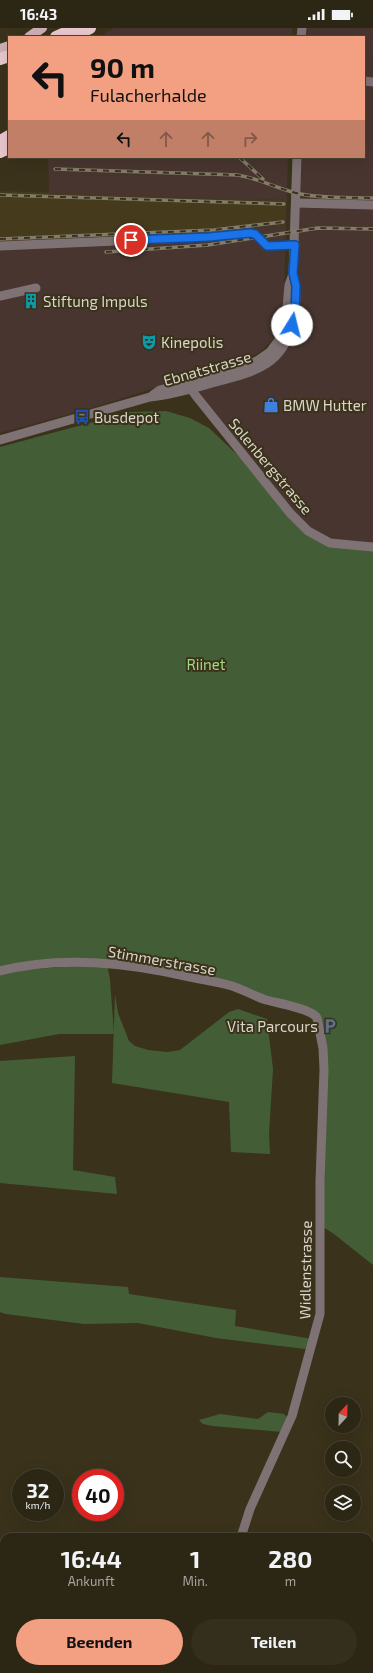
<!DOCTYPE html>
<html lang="de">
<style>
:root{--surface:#2c2614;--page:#342e1d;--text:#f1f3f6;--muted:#a6a5a0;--line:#484334;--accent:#f39f82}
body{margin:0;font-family:"Exo 2",sans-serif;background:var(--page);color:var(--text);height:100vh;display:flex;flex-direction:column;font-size:15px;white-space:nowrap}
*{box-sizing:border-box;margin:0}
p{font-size:13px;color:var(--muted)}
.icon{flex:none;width:22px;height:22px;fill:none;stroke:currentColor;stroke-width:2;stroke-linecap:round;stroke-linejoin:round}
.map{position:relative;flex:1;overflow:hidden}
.details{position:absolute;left:0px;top:1505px;width:373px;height:140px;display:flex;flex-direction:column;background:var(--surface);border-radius:12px 12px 0 0;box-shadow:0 4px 16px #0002,0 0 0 1px var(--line)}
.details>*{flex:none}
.banner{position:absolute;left:8px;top:8px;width:357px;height:122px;border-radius:0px;box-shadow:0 4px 16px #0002,0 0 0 1px var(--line);background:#f39f82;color:#111;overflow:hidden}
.needle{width:26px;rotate:22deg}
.tools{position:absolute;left:325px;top:1369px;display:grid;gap:8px}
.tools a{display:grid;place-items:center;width:36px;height:36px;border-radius:50%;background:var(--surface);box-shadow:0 4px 16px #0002,0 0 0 1px var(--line);font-size:20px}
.speed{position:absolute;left:12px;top:1441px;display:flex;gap:8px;font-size:20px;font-weight:700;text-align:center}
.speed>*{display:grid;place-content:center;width:52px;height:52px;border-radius:50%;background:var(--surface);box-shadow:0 4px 16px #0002,0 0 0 1px var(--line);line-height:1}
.speed small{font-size:10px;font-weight:400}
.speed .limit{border:6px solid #d22;background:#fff;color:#111}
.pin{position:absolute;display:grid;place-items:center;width:34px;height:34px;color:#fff;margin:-17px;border:2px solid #fff;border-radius:50%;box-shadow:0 1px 4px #0007}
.me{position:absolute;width:44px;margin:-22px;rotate:9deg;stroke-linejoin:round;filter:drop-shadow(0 0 3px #0008)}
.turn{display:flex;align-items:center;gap:14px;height:84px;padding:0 16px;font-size:18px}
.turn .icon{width:52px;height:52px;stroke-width:2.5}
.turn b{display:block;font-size:28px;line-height:34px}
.lanes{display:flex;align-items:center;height:38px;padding:0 16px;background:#0003;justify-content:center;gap:20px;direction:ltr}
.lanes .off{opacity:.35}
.eta{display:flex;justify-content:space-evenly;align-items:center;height:68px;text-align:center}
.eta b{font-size:24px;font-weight:700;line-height:28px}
.primary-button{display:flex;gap:8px;margin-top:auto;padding:8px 16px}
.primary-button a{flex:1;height:46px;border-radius:24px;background:var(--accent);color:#111;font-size:16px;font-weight:700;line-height:46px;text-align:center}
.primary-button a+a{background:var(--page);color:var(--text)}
.status{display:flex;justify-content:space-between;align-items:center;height:28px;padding:0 20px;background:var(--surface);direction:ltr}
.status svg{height:11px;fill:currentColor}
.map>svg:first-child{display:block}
</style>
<div class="status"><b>16:43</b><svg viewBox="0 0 49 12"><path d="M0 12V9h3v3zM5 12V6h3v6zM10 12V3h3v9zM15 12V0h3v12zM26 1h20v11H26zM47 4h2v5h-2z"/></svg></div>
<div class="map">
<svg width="373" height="1645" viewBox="0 0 373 1645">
<rect width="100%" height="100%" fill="#3a321b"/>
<polygon fill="#453a1c" points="0,163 286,172 285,198 202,205 0,214"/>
<g fill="#48352f">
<polygon points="114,0 292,0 292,9 103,9 105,5"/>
<polygon points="301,0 373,0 373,519 336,516 308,503 191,361 242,343 286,306 296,129 364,129 364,9 300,9"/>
<polygon points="48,129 288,129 284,268 281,293 277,306 273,311 260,324 242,334 179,352 92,380 0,405 0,214 202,205 285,197 285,172 49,165"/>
</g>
<g fill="#435e37">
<polygon points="166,383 190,390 209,400 263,451 316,508 373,519 373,1237 334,1206 320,1197 324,1042 317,990 231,958 107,936 110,952 114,1006 59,1006 0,1017 0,947 23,942 102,936 0,940 0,419 130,384"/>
<polygon points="115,967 118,985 129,1013 135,1018 148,1022 167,1024 180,1022 229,984 238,981 267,991 273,1041 269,1106 270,1126 231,1124 229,1074 112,1055"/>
<polygon points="75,1028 73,1142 115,1149 117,1166 0,1155 0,1033"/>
<polygon points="0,1249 128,1259 129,1266 236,1282 235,1298 312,1311 309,1319 305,1321 216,1310 138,1295 84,1296 6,1286 0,1284"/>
<polygon points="268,1384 284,1386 288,1390 282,1404 212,1398 203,1396 199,1392 220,1386 258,1391"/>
<polygon points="104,1504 182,1509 103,1509"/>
<polygon points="0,1529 4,1530 4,1597 0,1595"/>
</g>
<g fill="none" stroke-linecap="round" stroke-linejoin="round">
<g stroke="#7f7274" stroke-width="9">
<polyline points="301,9 302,0"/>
<polyline points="364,53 373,54"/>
<polyline points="296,175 373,177"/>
<polyline points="0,218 209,209 250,205 255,206 267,218 295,217"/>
<polyline points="0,268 36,260"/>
<polyline points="190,353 191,361 196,368 290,485 308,503 330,515 373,519"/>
<polyline points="153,367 160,362 243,339 257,333 270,324 279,312 286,292 289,257 293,246"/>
<path d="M0 412 150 369C171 367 192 361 212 355 230 350 250 346 266 336 295 317 300 275 293 245L297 129"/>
<path d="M0 943C62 927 128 935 190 949 204 952 219 954 232 958 244 962 254 968 266 972 277 975 312 981 317 990L323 1020 324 1042 320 1153V1286L292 1388 250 1481 241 1509"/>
<polyline points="197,1645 198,1641"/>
</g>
<g stroke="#ccb0b5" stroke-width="10">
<polyline points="29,9 42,0"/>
<polyline points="0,21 9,18"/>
</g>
<g stroke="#eac9cf" stroke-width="12">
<polyline points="56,9 76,0"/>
<polyline points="0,31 9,28"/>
<polyline points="0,113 9,108"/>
<polyline points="0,124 9,120"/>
</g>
<defs>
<g id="rail">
<polyline points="239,129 263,151"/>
<path d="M55 141 237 147C258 150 276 160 296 165 321 171 348 169 373 170"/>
<polyline points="0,167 284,176"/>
<polyline points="0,211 214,202 283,194"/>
<polyline points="106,224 208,217 318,200 373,201"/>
</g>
</defs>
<use href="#rail" stroke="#837c6a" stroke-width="3.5"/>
<use href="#rail" stroke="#3a321b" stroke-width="2" stroke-dasharray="6" stroke-linecap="butt"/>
<polyline stroke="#eac9cf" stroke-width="12" points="71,9 90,0"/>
</g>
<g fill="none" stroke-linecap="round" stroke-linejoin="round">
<defs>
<polyline id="route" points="131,212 209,209 250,205 255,206 267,218 295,217 293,245 296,258 295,287 292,297"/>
</defs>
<use href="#route" stroke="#114b97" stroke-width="10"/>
<use href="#route" stroke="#1a73e8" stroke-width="7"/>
</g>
<defs>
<symbol id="building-bare" viewBox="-9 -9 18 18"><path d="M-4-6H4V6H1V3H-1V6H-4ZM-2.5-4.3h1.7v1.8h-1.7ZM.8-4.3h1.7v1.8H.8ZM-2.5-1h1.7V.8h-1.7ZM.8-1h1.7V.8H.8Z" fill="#0f9aa8" stroke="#3a321b" stroke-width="2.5" paint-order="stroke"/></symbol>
<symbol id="theatre-bare" viewBox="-9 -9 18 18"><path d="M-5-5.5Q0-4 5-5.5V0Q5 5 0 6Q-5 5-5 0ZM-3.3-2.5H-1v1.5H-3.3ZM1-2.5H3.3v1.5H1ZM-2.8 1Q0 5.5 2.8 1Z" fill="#0f9aa8" stroke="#3a321b" stroke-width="2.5" paint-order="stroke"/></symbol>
<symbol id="shop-bare" viewBox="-9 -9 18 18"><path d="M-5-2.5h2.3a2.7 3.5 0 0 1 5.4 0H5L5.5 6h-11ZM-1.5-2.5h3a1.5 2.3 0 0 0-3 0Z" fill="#3f7fe0" stroke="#3a321b" stroke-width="2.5" paint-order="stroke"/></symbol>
<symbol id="bus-bare" viewBox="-9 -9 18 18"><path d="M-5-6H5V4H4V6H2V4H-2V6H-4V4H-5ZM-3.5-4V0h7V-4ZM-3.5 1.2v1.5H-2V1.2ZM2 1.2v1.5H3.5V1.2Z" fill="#1a4fb4" stroke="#3a321b" stroke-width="2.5" paint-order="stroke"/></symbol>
<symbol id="parking-bare" viewBox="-9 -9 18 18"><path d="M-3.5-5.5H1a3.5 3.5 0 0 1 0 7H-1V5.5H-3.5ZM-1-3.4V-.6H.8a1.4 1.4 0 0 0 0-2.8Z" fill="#5c6f8a" stroke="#3a321b" stroke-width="2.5" paint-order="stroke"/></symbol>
</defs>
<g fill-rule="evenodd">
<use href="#building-bare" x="20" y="262" width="22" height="22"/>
<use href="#theatre-bare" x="138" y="303" width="22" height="22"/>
<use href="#shop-bare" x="260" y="366" width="22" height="22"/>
<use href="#bus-bare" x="71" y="378" width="22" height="22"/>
<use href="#parking-bare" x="319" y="987" width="22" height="22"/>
</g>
<g text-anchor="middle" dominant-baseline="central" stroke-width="4" stroke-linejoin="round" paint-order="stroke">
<g font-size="15" fill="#dad5c8" stroke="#3a321b" text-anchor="start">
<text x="43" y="273">Stiftung Impuls</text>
<text x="161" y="314">Kinepolis</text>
<text x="283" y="377">BMW Hutter</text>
<text x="94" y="389">Busdepot</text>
<text x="318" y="998" text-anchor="end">Vita Parcours</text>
</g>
<g font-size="15" fill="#dad5c8" stroke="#3a321b">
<text transform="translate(207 340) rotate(-16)">Ebnatstrasse</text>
<text transform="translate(271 438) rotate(50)">Solenbergstrasse</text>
<text transform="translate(162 932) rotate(10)">Stimmerstrasse</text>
<text transform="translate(305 1242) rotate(-89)">Widlenstrasse</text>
</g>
<g font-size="15" fill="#9dda82" stroke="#3a321b">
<text x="206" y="636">Riinet</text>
</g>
</g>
</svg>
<div class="tools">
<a><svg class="needle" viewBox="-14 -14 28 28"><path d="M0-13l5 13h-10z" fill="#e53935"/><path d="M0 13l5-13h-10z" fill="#a6a5a0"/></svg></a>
<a><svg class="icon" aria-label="search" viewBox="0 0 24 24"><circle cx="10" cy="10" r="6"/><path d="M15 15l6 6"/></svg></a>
<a><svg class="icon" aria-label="layers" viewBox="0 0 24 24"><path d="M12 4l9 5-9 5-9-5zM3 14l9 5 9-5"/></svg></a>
</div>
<div class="speed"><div>32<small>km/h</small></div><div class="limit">40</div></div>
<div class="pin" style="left:131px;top:212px;background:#d93025"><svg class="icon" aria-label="arrive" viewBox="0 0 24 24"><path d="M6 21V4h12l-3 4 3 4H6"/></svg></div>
<svg class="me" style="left:292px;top:297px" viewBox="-20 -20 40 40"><circle r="19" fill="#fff"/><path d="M0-13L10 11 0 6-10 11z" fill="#1a73e8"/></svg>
<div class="banner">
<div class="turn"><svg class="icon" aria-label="left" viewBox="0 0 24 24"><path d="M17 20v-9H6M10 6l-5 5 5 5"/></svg><div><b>90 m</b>Fulacherhalde</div></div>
<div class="lanes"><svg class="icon" aria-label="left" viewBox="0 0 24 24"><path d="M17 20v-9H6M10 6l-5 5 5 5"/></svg><svg class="icon off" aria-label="ahead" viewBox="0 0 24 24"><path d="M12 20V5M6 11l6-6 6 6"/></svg><svg class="icon off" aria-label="ahead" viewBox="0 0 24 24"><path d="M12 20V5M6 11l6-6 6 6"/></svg><svg class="icon off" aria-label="right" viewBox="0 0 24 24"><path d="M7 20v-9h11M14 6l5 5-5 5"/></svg></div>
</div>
<section class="details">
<div class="eta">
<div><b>16:44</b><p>Ankunft</p></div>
<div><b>1</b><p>Min.</p></div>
<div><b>280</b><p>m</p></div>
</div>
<div class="primary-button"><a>Beenden</a><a>Teilen</a></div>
</section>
</div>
